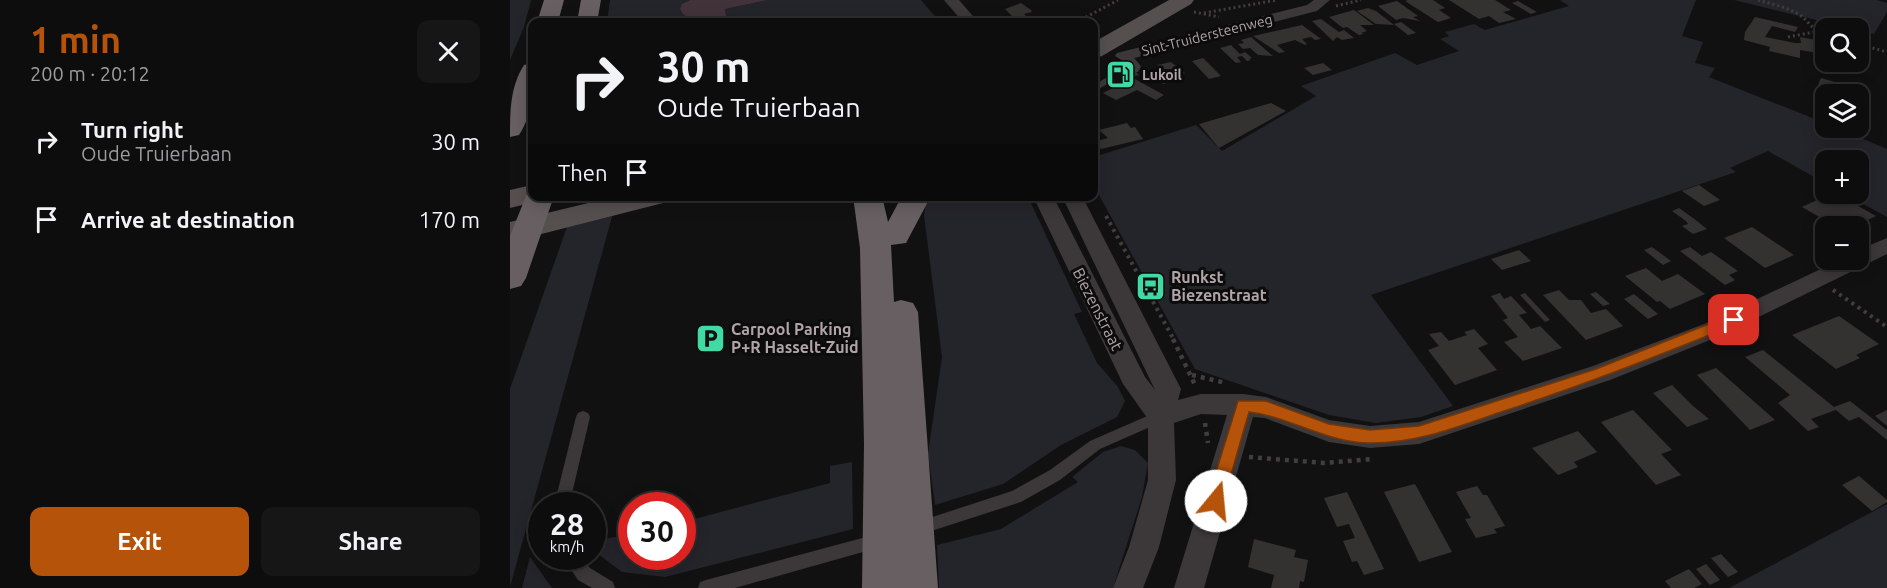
<!DOCTYPE html>
<meta charset="utf-8">
<style>
:root{--surface:#0e0d0d;--page:#171616;--text:#f1f3f6;--muted:#9b9c9d;--line:#2e2d2e;--accent:#b45309}
body{margin:0;font-family:Ubuntu,sans-serif;background:var(--page);color:var(--text);height:100vh;display:flex;flex-direction:column;font-size:22px;white-space:nowrap}
*{box-sizing:border-box;margin:0}
p{font-size:20px;color:var(--muted)}
.icon{flex:none;width:33px;height:33px;fill:none;stroke:currentColor;stroke-width:2;stroke-linecap:round;stroke-linejoin:round}
.map{position:relative;flex:1;overflow:hidden}
.drawer{display:flex;flex-direction:column;background:var(--surface);width:510px}
.drawer>*{flex:none}
.hud{position:absolute;left:18px;top:18px;width:570px;height:183px;border-radius:12px;box-shadow:0 3px 15px #0003,0 0 0 2px var(--line);background:#0e0d0d;color:var(--text);overflow:hidden}
.buttons{position:absolute;left:1305px;top:18px;display:grid;gap:12px}
.buttons a{display:grid;place-items:center;width:54px;height:54px;border-radius:12px;background:var(--surface);box-shadow:0 3px 15px #0003,0 0 0 2px var(--line);font-size:30px}
.speed{position:absolute;left:18px;top:492px;display:flex;gap:12px;font-size:30px;font-weight:700;text-align:center}
.speed>*{display:grid;place-content:center;width:78px;height:78px;border-radius:50%;background:var(--surface);box-shadow:0 3px 15px #0003,0 0 0 2px var(--line);line-height:1}
.speed small{font-size:15px;font-weight:400}
.speed .limit{border:9px solid #d22;background:#fff;color:#111}
.pin{position:absolute;display:grid;place-items:center;width:51px;height:51px;color:#fff;margin:-26px;border-radius:12px;box-shadow:0 3px 9px #0006}
.me{position:absolute;width:66px;margin:-33px;rotate:17deg;stroke-linejoin:round;filter:drop-shadow(0 0 4px #0008)}
.turn{display:flex;align-items:center;gap:21px;height:126px;padding:0 30px;font-size:27px}
.turn .icon{width:78px;height:78px;stroke-width:2.5}
.turn b{display:block;font-size:42px;line-height:51px}
.then{display:flex;align-items:center;height:57px;padding:0 30px;background:#0003;gap:12px;font-size:22px}
.round{display:grid;place-items:center;flex:none;width:63px;height:63px;border-radius:12px;background:var(--page)}
.summary{display:flex;align-items:center;justify-content:space-between;height:102px;padding:0 30px}
h1{font-size:36px;font-weight:700;line-height:45px;color:var(--accent)}
.button{display:flex;gap:12px;margin-top:auto;padding:12px 30px}
.button a{flex:1;height:69px;border-radius:12px;background:var(--accent);color:#fff;font-size:24px;font-weight:700;line-height:69px;text-align:center}
.button a+a{background:var(--page);color:var(--text)}
ul{padding:0;list-style:none}
li{display:flex;align-items:center;gap:18px;height:78px;padding:0 30px}
li div{flex:1}
li b{display:block;font-size:22px}
li em{font-style:normal}
main{display:flex;flex:1;min-height:0}
.map>svg:first-child{display:block}
</style>
<main>
<section class="drawer">
<div class="summary"><div><h1>1 min</h1><p>200 m · 20:12</p></div><a class="round"><svg class="icon" aria-label="close" viewBox="0 0 24 24"><path d="M6 6l12 12M18 6L6 18"/></svg></a></div>
<ul>
<li><svg class="icon" aria-label="right" viewBox="0 0 24 24"><path d="M7 20v-9h11M14 6l5 5-5 5"/></svg><div><b>Turn right</b><p>Oude Truierbaan</p></div><em>30 m</em></li>
<li><svg class="icon" aria-label="arrive" viewBox="0 0 24 24"><path d="M6 21V4h12l-3 4 3 4H6"/></svg><div><b>Arrive at destination</b></div><em>170 m</em></li>
</ul>
<div class="button"><a>Exit</a><a>Share</a></div>
</section>
<div class="map">
<svg width="1377" height="588" viewBox="0 0 1377 588">
<rect width="100%" height="100%" fill="#121111"/>
<g fill="#24242b">
<polygon points="0,0 21,0 14,27 0,60"/>
<polygon points="100,0 180,0 172,4 175,18 182,22 97,22"/>
<polygon points="258,0 411,0 430,22 208,22 208,17 216,15 215,9"/>
<polygon points="1050,0 1186,0 1172,36 1193,42 1185,63 1205,68 1199,77 1315,123 1316,128 1327,128 1377,149 1377,217 1335,194 1348,194 1348,160 1316,160 1315,183 1258,151 1220,168 1226,172 861,295 943,406 911,417 866,423 819,415 685,369 584,186 584,157 686,125 712,151 806,96 791,86 885,53 907,65 949,51 930,39 939,36 935,32 964,24 975,30 1059,6"/>
<polygon points="1224,0 1367,0 1377,3 1377,12 1364,34"/>
<polygon points="417,196 518,197 572,312 564,314 587,363 608,387 615,401 607,417 551,445 493,484 425,505 418,454 432,357 414,215"/>
<polygon points="103,213 0,587 0,389 58,224"/>
<polygon points="611,446 625,450 638,463 632,497 603,588 429,588 427,545 491,529 568,482 562,477 593,452"/>
<polygon points="342,462 343,529 155,577 112,572 88,554 83,541 121,534 122,556 172,556 173,522 320,483 320,466"/>
<polygon points="1377,504 1377,588 1219,588"/>
<polygon points="20,557 42,588 12,588"/>
</g>
<path fill="#42333b" d="M180 0H258L215 9 216 16 209 17 208 22C192 23 179 26 170 9L172 4Z"/>
<g fill="#343131">
<polygon points="898,0 923,0 935,8 929,10 941,18 928,22 895,1"/>
<polygon points="939,0 985,0 1001,10 993,12 1006,19 989,23 979,16 969,19"/>
<polygon points="887,1 908,16 903,17 910,21 893,18 886,20 868,6"/>
<polygon points="1008,1 1027,12 1021,14 1002,3"/>
<polygon points="511,3 521,10 522,12 514,14 522,22 508,22 495,9"/>
<polygon points="858,8 866,11 884,25 866,24 847,11"/>
<polygon points="844,10 864,25 850,25 857,31 851,33 854,34 849,35 837,27 833,28 819,17"/>
<polygon points="1245,17 1288,27 1285,32 1262,26 1255,37 1285,43 1291,43 1290,37 1306,40 1308,53 1290,50 1290,58 1259,51 1260,47 1234,40 1235,32"/>
<polygon points="811,19 829,32 834,30 844,38 832,40 827,37 823,41 802,21"/>
<polygon points="891,22 906,33 898,35 884,24"/>
<polygon points="792,25 811,39 805,40 801,37 792,39 797,44 795,45 785,40 767,45 775,52 769,53 743,36"/>
<polygon points="741,37 763,56 748,55 740,48 733,49 728,44 734,43 731,40"/>
<polygon points="721,45 730,54 735,52 742,58 739,59 741,60 737,61 732,56 727,57 731,62 726,63 710,48"/>
<polygon points="693,58 711,76 699,79 682,61"/>
<polygon points="661,62 675,73 669,74 673,78 653,84 642,71 650,69 647,65"/>
<polygon points="813,63 822,70 803,75 794,68"/>
<polygon points="622,67 629,75 607,80 601,72"/>
<polygon points="623,78 654,95 646,100 627,90 606,100 593,93"/>
<polygon points="1311,78 1328,83 1325,90 1308,85"/>
<polygon points="761,103 776,111 709,148 689,124"/>
<polygon points="617,123 621,128 625,127 633,139 591,149 586,141 598,138 589,130"/>
<polygon points="1189,185 1210,200 1194,206 1172,191"/>
<polygon points="1320,194 1327,194 1366,216 1345,226 1325,226 1292,207"/>
<polygon points="1169,208 1183,218 1197,229 1183,234 1172,226 1178,224 1176,221 1162,211"/>
<polygon points="1242,227 1284,255 1255,268 1214,238"/>
<polygon points="1142,247 1161,261 1153,265 1134,250"/>
<polygon points="1180,247 1192,256 1201,252 1228,271 1219,275 1225,280 1215,285 1170,251"/>
<polygon points="1009,250 1021,261 992,270 981,259"/>
<polygon points="1136,268 1152,281 1168,274 1195,294 1160,309 1150,301 1147,302 1115,276"/>
<polygon points="1049,290 1059,300 1071,300 1081,313 1096,309 1113,326 1076,340 1033,295"/>
<polygon points="1086,292 1100,304 1093,306 1080,294"/>
<polygon points="990,293 994,299 1001,296 1017,313 1009,315 1021,329 1030,326 1052,348 1013,361 994,342 1008,337 993,320 998,318 981,296"/>
<polygon points="1015,293 1040,320 1035,322 1010,295"/>
<polygon points="1124,294 1148,314 1138,319 1114,299"/>
<polygon points="1329,316 1369,344 1346,355 1350,358 1326,369 1282,335"/>
<polygon points="964,329 978,344 968,348 987,370 945,385 918,350 929,346 919,334 931,332 939,341 957,335 954,332"/>
<polygon points="1253,350 1324,407 1340,401 1377,430 1377,440 1349,417 1339,421 1326,410 1301,419 1309,427 1298,431 1268,403 1280,395 1235,357"/>
<polygon points="1206,368 1265,420 1240,430 1187,375"/>
<polygon points="1162,385 1183,406 1199,419 1177,427 1143,393"/>
<polygon points="1123,410 1162,450 1151,454 1171,475 1146,485 1091,422"/>
<polygon points="1377,410 1377,426 1365,416"/>
<polygon points="1068,431 1087,452 1064,462 1068,467 1048,475 1022,448"/>
<polygon points="1349,476 1377,500 1377,502 1362,511 1332,485"/>
<polygon points="905,484 942,552 909,562 874,492"/>
<polygon points="967,486 973,495 977,495 995,526 984,529 987,533 966,538 955,519 961,518 946,492"/>
<polygon points="837,492 874,569 854,575 847,561 842,562 833,541 845,538 839,524 827,527 814,498"/>
<polygon points="744,539 786,550 784,557 798,560 794,582 790,581 789,588 761,588 764,575 738,567"/>
<polygon points="1211,554 1228,572 1218,577 1201,558"/>
<polygon points="1196,564 1210,580 1200,585 1186,569"/>
<polygon points="1179,569 1192,584 1184,588 1161,588 1155,581"/>
</g>
<g fill="none" stroke-linecap="round" stroke-linejoin="round">
<g stroke="#433d3e" stroke-width="3" stroke-dasharray="2 3" stroke-linecap="butt">
<path d="M1248 0C1262 4 1277 7 1290 15 1301 23 1303 32 1316 36"/>
<polyline points="826,6 851,0"/>
<polyline points="684,12 709,17"/>
<polyline points="694,13 767,0"/>
<polyline points="567,22 608,0"/>
<polyline points="1278,37 1304,32"/>
<polyline points="1348,44 1377,52"/>
</g>
<g stroke="#433d3e" stroke-width="4" stroke-dasharray="3 4.5" stroke-linecap="butt">
<polyline points="596,216 664,340"/>
<polyline points="1323,290 1377,327"/>
</g>
<g stroke="#433d3e" stroke-width="4.5" stroke-dasharray="4 5" stroke-linecap="butt">
<polyline points="663,339 686,387"/>
<polyline points="682,375 716,383"/>
<polyline points="695,423 698,443"/>
<polyline points="739,457 814,463 863,459"/>
</g>
<g fill="#3c3738" fill-rule="evenodd">
<polygon points="614,53 620,53 630,65 631,67 628,72 622,72 621,70 623,67 613,55"/>
<polygon points="604,73 608,76 607,78 584,92 584,85"/>
<polygon points="651,410 656,412 658,416 656,420 590,449 550,480 511,502 409,535 404,533 401,528 404,523 502,491 540,470 580,441"/>
<polygon points="73,411 78,413 80,417 59,506 44,506 66,417 68,413"/>
<polygon points="367,534 373,536 375,541 373,546 367,548 225,588 188,588 190,582 196,580"/>
<polygon points="52,556 70,556 80,568 103,582 105,588 82,588 68,580"/>
</g>
<g fill="#3c3738" fill-rule="evenodd">
<polygon points="434,0 449,0 468,22 453,22"/>
<polygon points="804,0 820,0 807,11 613,61 605,56 607,53 797,5"/>
<polygon points="523,196 543,196 635,377 645,390 552,196 572,196 671,389 668,400 691,394 733,394 756,397 819,420 860,426 909,422 1083,366 1194,324 1330,260 1348,260 1348,250 1377,238 1377,254 1210,336 1100,380 909,444 860,448 819,442 755,418 743,417 694,588 664,588 717,415 691,414 664,423 666,480 649,547 633,588 603,588 619,547 638,480 638,419 613,384"/>
</g>
<g fill="#554f50" fill-rule="evenodd">
<polygon points="659,0 684,0 681,4 592,56 584,58 584,42"/>
<polygon points="22,185 22,196 35,196 32,200 0,208 0,190"/>
<polygon points="107,196 161,196 157,202 0,242 0,222"/>
</g>
<g fill="#675f61" fill-rule="evenodd">
<polygon points="34,0 54,0 48,22 27,22"/>
<polygon points="71,0 91,0 87,22 67,22"/>
<path d="M22 63C25 86 23 114 9 135L0 137C0 111 0 87 14 65Z"/>
<polygon points="22,189 22,196 44,196 16,278 11,286 0,289 0,236 16,196"/>
<polygon points="343,196 372,196 378,222 392,196 421,196 396,243 381,245 384,302 391,300 403,303 408,312 428,588 352,588 354,444 350,248"/>
</g>
</g>
<path fill="#b45309" stroke="#753606" stroke-width="1.5" d="M1224 314 1229 316V323C1151 355 1074 385 994 411 950 426 909 443 862 443 818 444 781 417 739 412L712 506 706 508 700 506 697 501 728 401H756L819 424 860 430 909 426 1086 369Z"/>
<defs>
<symbol id="fuel-square" viewBox="-11 -11 22 22"><rect x="-9" y="-9" width="18" height="18" rx="4" fill="#41daa4" stroke="#0d0c0c"/><path d="M-5.5-6h7V0h2V4h1.3V-2.5L3-4.5l.8-.8L6-3V5H2.5V1h-1V6h-7ZM-4.2-4.7v3.2H.2V-4.7Z" fill="#111"/></symbol>
<symbol id="bus-square" viewBox="-11 -11 22 22"><rect x="-9" y="-9" width="18" height="18" rx="4" fill="#41daa4" stroke="#0d0c0c"/><path d="M-5-6H5V4H4V6H2V4H-2V6H-4V4H-5ZM-3.5-4V0h7V-4ZM-3.5 1.2v1.5H-2V1.2ZM2 1.2v1.5H3.5V1.2Z" fill="#111"/></symbol>
<symbol id="parking-square" viewBox="-11 -11 22 22"><rect x="-9" y="-9" width="18" height="18" rx="4" fill="#41daa4" stroke="#0d0c0c"/><path d="M-3.5-5.5H1a3.5 3.5 0 0 1 0 7H-1V5.5H-3.5ZM-1-3.4V-.6H.8a1.4 1.4 0 0 0 0-2.8Z" fill="#111"/></symbol>
</defs>
<g fill-rule="evenodd">
<use href="#fuel-square" x="594" y="58" width="33" height="33"/>
<use href="#bus-square" x="624" y="270" width="33" height="33"/>
<use href="#parking-square" x="184" y="322" width="33" height="33"/>
</g>
<g text-anchor="middle" dominant-baseline="central" stroke-width="6" stroke-linejoin="round" paint-order="stroke">
<g font-size="14" fill="#b1a4a8" stroke="#0d0c0c">
<text transform="translate(697 35) rotate(-14)">Sint-Truidersteenweg</text>
</g>
<g font-size="14" font-weight="bold" fill="#b1a4a8" stroke="#0d0c0c" text-anchor="start">
<text x="632" y="75">Lukoil</text>
</g>
<g font-size="16" font-weight="bold" fill="#b1a4a8" stroke="#0d0c0c" text-anchor="start">
<text x="661" y="277">Runkst<tspan x="661" dy="18">Biezenstraat</tspan></text>
<text x="221" y="329">Carpool Parking<tspan x="221" dy="18">P+R Hasselt-Zuid</tspan></text>
</g>
<g font-size="16" fill="#b1a4a8" stroke="#0d0c0c">
<text transform="translate(588 309) rotate(63)">Biezenstraat</text>
</g>
</g>
</svg>
<div class="buttons">
<a><svg class="icon" aria-label="search" viewBox="0 0 24 24"><circle cx="10" cy="10" r="6"/><path d="M15 15l6 6"/></svg></a>
<a><svg class="icon" aria-label="layers" viewBox="0 0 24 24"><path d="M12 4l9 5-9 5-9-5zM3 14l9 5 9-5"/></svg></a>
<a>+</a>
<a>−</a>
</div>
<div class="speed"><div>28<small>km/h</small></div><div class="limit">30</div></div>
<div class="pin" style="left:1224px;top:320px;background:#d93025"><svg class="icon" aria-label="arrive" viewBox="0 0 24 24"><path d="M6 21V4h12l-3 4 3 4H6"/></svg></div>
<svg class="me" style="left:706px;top:501px" viewBox="-20 -20 40 40"><circle r="19" fill="#fff"/><path d="M0-13L10 11 0 6-10 11z" fill="#b45309"/></svg>
<div class="hud">
<div class="turn"><svg class="icon" aria-label="right" viewBox="0 0 24 24"><path d="M7 20v-9h11M14 6l5 5-5 5"/></svg><div><b>30 m</b>Oude Truierbaan</div></div>
<div class="then">Then<svg class="icon" aria-label="arrive" viewBox="0 0 24 24"><path d="M6 21V4h12l-3 4 3 4H6"/></svg></div>
</div>
</div>
</main>
